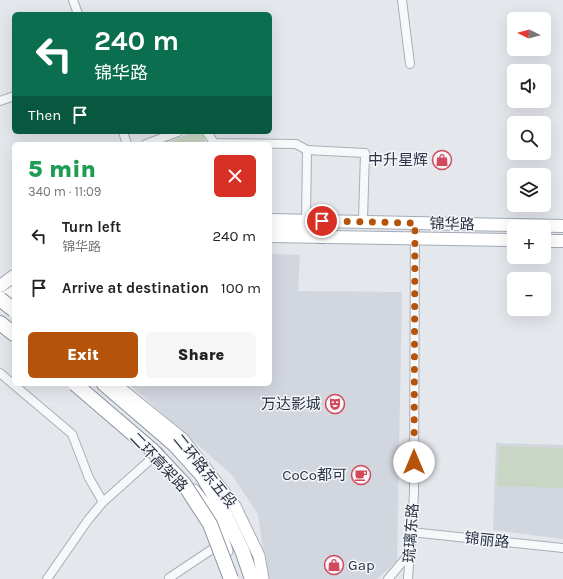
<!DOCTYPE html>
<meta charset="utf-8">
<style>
:root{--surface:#fff;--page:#f6f6f6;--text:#222;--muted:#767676;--accent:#b45309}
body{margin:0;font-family:Karla,"Noto Sans SC",sans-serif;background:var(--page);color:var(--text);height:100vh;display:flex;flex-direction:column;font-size:15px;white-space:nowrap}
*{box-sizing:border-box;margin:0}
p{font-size:13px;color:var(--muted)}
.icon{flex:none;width:22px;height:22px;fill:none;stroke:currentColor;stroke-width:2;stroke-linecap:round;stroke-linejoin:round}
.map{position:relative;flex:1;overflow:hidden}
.drawer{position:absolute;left:12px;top:142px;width:260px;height:244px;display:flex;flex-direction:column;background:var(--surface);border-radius:6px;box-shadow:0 4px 16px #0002}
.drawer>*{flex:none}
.banner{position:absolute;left:12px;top:12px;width:260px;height:122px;border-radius:6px;box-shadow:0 4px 16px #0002;background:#0b6e4f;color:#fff;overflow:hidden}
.needle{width:26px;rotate:276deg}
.tools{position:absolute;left:507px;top:12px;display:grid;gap:8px}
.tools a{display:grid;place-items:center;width:44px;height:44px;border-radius:6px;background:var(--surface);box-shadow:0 4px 16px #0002;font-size:20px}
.pin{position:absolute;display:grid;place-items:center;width:34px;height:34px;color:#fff;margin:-17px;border:2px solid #fff;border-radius:50%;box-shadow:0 1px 4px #0007}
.me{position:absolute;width:44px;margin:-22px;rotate:0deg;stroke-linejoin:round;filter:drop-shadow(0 0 3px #0008)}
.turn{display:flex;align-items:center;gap:14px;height:84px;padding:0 16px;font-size:18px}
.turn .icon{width:52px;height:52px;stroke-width:2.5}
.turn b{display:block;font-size:28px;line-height:34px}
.then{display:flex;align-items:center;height:38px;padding:0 16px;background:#0003;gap:8px;font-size:15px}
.round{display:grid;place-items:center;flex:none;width:42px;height:42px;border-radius:6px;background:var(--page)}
.overview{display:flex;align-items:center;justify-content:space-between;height:68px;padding:0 16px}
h1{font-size:24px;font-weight:800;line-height:30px;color:#1e9e55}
.primary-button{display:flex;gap:8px;margin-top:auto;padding:8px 16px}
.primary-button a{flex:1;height:46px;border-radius:6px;background:var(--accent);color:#fff;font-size:16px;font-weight:800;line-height:46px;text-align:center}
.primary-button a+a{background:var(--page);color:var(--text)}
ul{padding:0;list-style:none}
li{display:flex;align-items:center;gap:12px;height:52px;padding:0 16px}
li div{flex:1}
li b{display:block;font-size:15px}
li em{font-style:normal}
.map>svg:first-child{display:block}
</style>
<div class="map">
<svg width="563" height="579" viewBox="0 0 563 579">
<rect width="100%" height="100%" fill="#e4e7ec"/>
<g fill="#d2d6de">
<polygon points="270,254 300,255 298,291 402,292 397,561 377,579 269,579 264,558 258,514 232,475 129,384 270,384"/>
<polygon points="496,443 563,445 563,539 493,530"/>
</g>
<g fill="#c9d6c5">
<polygon points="193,132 202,132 206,144 164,144"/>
<polygon points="499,446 563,448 563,488 497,486"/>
</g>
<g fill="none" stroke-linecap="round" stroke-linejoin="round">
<defs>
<g id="street">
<polyline points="73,0 78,14"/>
<polyline points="402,0 410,64"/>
<polyline points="0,101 14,96"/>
<polyline points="123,132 127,144"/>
<polyline points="207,132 214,143 296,144 307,150"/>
<polyline points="146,144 178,132"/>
<polyline points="306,221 307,150 365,153 363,219"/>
<polyline points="0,373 72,434 89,478 103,502"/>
<polyline points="411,532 563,548"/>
<polyline points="47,579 88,520 103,502 159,452"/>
<polyline points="170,579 169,578 220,544"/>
<polyline points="388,579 410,553"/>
<polyline points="408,579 414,494 415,223"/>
</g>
<g id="secondary">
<polyline points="115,384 183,439 235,506 259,556 263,579"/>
<polyline points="194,490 217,518 227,551"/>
</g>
<g id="primary">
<polyline points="270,220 563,226"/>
<polyline points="270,236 514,240"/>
<polyline points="544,241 563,241"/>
<polyline points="0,286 14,276"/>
<polyline points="0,301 14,292"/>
</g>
<g id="highway">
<polyline points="270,228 288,228 322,236"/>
<polyline points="0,323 14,334"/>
<polyline points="104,384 175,445 202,475 222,508 242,550 252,579"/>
</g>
</defs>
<use href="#street" stroke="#a9aeb7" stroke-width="10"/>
<use href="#secondary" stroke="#a9aeb7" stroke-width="13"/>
<use href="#primary" stroke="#a3abb8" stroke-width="14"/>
<use href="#highway" stroke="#8b94a3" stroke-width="16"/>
<use href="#street" stroke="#f7f8fa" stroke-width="8"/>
<use href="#secondary" stroke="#fff" stroke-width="11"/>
<use href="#primary" stroke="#fff" stroke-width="12"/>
<use href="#highway" stroke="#fff" stroke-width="14"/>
<defs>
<g id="highway-bridge">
<polyline points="0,299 14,310"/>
<polyline points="75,384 152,450 184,484 210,524 231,579"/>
</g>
</defs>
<use href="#highway-bridge" stroke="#8b94a3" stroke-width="16" stroke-linecap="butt"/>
<use href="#highway-bridge" stroke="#fff" stroke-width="14"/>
</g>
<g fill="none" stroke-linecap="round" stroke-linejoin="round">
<polyline stroke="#b45309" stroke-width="7" stroke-dasharray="0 12.6" points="322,221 415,223 414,462"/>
</g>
<defs>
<symbol id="shop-ring" viewBox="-11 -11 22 22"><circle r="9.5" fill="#f4f6f9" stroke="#d1495b" stroke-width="1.5"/><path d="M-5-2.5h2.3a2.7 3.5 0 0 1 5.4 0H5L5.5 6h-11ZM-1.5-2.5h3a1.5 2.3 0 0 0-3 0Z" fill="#d1495b"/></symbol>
<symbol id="theatre-ring" viewBox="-11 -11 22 22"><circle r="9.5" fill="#f4f6f9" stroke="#d1495b" stroke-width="1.5"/><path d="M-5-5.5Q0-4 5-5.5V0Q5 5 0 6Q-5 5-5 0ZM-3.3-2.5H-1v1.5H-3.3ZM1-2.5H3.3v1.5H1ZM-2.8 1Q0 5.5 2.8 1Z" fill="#d1495b"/></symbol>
<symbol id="cafe-ring" viewBox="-11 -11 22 22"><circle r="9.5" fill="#f4f6f9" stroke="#d1495b" stroke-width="1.5"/><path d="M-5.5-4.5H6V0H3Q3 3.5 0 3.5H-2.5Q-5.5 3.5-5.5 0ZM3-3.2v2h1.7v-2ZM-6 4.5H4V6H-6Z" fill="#d1495b"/></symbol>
</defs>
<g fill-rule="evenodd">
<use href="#shop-ring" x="431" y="149" width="22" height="22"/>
<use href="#theatre-ring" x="324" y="393" width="22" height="22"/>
<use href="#cafe-ring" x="350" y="464" width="22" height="22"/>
<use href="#shop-ring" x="323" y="554" width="22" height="22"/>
</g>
<g text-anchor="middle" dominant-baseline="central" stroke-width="3" stroke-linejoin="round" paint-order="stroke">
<g font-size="15" fill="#2b3445" stroke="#f4f6f9" text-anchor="end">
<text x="428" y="160">中升星辉</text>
<text x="321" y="404">万达影城</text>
<text x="347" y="475">CoCo都可</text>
<text x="348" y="565" text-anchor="start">Gap</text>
</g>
<g font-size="15" fill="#2b3445" stroke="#f4f6f9">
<text transform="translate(452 224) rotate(1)">锦华路</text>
<text transform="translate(159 462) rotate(46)">二环高架路</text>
<text transform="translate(205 471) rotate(51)">二环路东五段</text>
<text transform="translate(411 533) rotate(-86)">琉璃东路</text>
<text transform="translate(487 540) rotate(6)">锦丽路</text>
</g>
</g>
</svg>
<div class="tools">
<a><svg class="needle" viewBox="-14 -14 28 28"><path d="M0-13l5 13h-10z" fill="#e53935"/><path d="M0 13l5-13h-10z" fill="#767676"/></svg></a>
<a><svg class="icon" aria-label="sound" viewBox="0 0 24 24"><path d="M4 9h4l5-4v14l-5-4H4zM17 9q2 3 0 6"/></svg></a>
<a><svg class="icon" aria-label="search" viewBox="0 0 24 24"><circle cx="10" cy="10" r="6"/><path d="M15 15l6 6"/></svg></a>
<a><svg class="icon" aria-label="layers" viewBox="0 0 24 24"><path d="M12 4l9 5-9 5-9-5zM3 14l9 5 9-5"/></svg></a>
<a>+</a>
<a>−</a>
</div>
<div class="pin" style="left:322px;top:221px;background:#d93025"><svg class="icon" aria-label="arrive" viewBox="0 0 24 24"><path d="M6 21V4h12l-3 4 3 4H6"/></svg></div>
<svg class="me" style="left:414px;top:462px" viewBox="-20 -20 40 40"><circle r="19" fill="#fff"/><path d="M0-13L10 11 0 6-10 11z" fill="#b45309"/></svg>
<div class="banner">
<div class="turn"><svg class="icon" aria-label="left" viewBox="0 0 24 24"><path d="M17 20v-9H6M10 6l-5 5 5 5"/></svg><div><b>240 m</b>锦华路</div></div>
<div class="then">Then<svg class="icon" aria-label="arrive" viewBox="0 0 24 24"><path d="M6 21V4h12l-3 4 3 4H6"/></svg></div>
</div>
<section class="drawer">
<div class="overview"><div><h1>5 min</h1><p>340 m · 11:09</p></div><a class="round" style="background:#d93025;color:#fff"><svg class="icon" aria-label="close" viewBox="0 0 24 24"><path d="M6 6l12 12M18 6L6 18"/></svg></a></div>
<ul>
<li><svg class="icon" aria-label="left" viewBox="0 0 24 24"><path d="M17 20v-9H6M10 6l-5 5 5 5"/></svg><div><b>Turn left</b><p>锦华路</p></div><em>240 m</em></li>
<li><svg class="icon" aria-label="arrive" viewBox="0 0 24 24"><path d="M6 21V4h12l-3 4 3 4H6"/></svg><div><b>Arrive at destination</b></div><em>100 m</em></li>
</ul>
<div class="primary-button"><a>Exit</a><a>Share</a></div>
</section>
</div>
